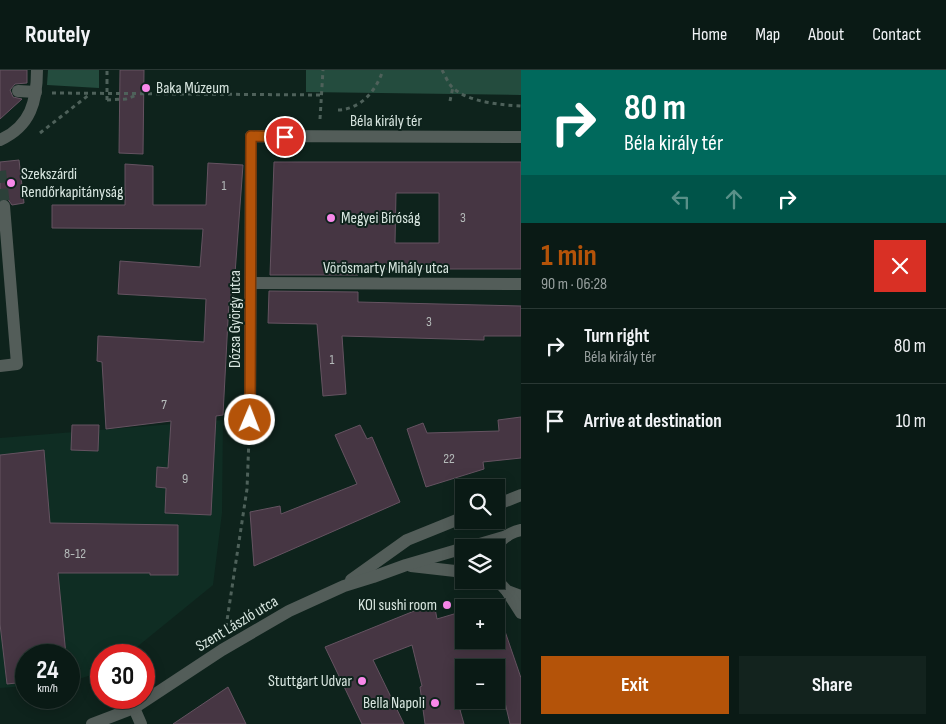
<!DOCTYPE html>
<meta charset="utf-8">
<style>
:root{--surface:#0a1a15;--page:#13231e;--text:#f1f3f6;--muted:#99a1a0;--line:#2a3834;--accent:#b45309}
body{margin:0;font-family:"Sofia Sans Condensed",sans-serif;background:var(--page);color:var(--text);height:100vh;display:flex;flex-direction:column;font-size:19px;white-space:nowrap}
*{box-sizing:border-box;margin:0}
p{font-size:16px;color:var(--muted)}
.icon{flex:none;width:28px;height:28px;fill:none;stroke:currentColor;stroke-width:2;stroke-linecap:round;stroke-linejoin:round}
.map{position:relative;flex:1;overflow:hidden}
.details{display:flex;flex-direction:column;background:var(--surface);width:425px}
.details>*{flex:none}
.guide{background:#00695c;color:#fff;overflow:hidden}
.controls{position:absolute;left:455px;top:409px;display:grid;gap:10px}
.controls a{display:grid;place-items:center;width:50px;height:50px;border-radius:0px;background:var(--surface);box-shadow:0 2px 12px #0003,0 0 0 1px var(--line);font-size:25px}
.speed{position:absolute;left:15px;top:574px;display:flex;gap:10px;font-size:25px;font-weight:700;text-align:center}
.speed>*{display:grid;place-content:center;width:65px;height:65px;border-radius:50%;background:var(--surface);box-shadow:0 2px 12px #0003,0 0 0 1px var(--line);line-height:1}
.speed small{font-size:12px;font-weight:400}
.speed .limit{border:8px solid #d22;background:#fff;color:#111}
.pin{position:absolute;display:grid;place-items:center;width:42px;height:42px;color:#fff;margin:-21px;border:2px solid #fff;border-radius:50%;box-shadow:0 1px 5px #0007}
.me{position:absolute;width:55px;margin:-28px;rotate:1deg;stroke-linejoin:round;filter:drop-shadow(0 0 4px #0008)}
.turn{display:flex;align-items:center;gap:18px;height:105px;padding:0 20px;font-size:22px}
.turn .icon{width:65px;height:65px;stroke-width:2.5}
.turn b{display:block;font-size:35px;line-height:42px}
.lanes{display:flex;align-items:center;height:48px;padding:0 20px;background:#0003;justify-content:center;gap:25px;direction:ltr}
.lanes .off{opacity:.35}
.round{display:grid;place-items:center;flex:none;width:52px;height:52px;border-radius:0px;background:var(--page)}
.summary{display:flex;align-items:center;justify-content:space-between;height:85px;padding:0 20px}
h1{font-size:30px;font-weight:700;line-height:38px;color:var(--accent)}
.cta{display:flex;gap:10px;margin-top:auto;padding:10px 20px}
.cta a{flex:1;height:58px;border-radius:0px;background:var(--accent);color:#fff;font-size:20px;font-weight:700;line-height:58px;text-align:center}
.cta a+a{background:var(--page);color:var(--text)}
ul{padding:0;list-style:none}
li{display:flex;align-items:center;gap:15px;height:75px;padding:0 20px;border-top:1px solid var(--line)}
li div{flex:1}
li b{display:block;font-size:19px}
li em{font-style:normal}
header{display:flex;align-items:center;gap:30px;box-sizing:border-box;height:70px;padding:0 25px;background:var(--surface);border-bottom:1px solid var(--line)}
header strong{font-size:24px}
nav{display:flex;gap:28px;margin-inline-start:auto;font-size:18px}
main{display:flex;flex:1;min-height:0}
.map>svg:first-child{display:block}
</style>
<header>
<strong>Routely</strong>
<nav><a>Home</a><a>Map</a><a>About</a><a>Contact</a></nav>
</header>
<main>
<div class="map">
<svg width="521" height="654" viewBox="0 0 521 654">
<rect width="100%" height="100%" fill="#0e231c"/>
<polygon fill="#0f2d23" points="223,350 222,443 213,515 127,585 101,585 101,602 69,612 69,585 26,585 26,616 0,618 0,368"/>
<g fill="#244c3e">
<polygon points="48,0 99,0 99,18 47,15"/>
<polygon points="306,0 521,0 521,25 306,22"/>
</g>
<g fill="#463643" stroke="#655361" fill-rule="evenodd">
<polygon points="0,0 27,0 27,13 15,14 10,20 13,27 22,29 0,49"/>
<polygon points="120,0 144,0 143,84 119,83"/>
<polygon points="19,90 24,133 12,135 7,128 0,129 0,92"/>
<path d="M274 92H521V199H358V205H270ZM396 123H439V173H395Z"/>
<polygon points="208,93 243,95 233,231 229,231 223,345 216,346 211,445 165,443 166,418 156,417 157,397 168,398 171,351 106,359 102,292 97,291 98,266 204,272 206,229 118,224 120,191 200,197 203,159 52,158 52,135 125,135 125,94 153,96 153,135 206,135"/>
<polygon points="269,221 358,222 358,232 521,236 521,266 484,266 484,270 342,266 346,324 323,326 317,254 268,253"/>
<polygon points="521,347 521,388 483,392 484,399 426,417 407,359 423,353 427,363 499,361 498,350"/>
<polygon points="72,355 99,355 98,381 71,380"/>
<polygon points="360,355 367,369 372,367 400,432 254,496 250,442 280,436 281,444 357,414 335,365"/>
<polygon points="44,380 50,453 178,455 178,505 150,505 150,503 58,503 66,585 26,585 26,612 7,614 0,554 0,385"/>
<path d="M434 533 437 549 464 541V570H496L497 538 521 608V654H510L504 628 460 640 464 654H425L420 617 422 616 412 575 373 590 404 654H362L325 577ZM464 598H496V630H464Z"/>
<polygon points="228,617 246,654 173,654"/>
</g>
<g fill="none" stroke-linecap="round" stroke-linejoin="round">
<polyline stroke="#2c4039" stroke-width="12" stroke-dasharray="12 6" stroke-linecap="butt" points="0,101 4,136"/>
<g stroke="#4e615a" stroke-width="3" stroke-dasharray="4 4" stroke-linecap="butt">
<path d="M442 0C445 5 448 13 452 17 467 32 501 35 521 36"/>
<polyline points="107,13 107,0"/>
<polyline points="52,23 321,25"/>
<polyline points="107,30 126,29 137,25"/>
<polyline points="450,31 453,17"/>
<path d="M338 40C361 39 376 21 383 0"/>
<polyline points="320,49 323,0"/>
<polyline points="40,63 90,24"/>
<polyline points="226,557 247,419 249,368"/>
</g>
<g stroke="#535d59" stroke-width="12">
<polyline points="18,21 36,22"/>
<path d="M0 70C31 56 37 31 37 0"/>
<polyline points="251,213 521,214"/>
<polyline points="0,296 17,294 4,136"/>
<polyline points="250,350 251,66 521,67"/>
<polyline points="496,435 521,425"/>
<polyline points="466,478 507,466"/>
<path d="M496 478C501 468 511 462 521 460"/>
<polyline points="411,496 464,502"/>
<polyline points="496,509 507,521 521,526"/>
<polyline points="351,510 407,470 464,447"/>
<polyline points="507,521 521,543"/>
<polyline points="134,638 141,654"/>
<polyline points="92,654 134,638 222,580 289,541 344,516 373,507 406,495 464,478"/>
</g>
<polyline stroke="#4e615a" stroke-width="3" stroke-dasharray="4 4" stroke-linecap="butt" points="107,30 107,13"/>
</g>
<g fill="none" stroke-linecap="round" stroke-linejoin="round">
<defs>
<polyline id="route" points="250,350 251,66 285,67"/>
</defs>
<use href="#route" stroke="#753606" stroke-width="12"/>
<use href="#route" stroke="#b45309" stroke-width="9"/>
</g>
<g fill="#f888ea" stroke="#0e231c" stroke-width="2">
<circle cx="146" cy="18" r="5"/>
<circle cx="11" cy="113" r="5"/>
<circle cx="331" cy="148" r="5"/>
<circle cx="447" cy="535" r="5"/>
<circle cx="362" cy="611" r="5"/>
<circle cx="435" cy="633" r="5"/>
</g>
<g text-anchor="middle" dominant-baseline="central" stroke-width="4" stroke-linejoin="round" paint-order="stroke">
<g font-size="14" fill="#b4bab9">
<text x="224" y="115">1</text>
<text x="463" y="147">3</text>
<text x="429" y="251">3</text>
<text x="332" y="289">1</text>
<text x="164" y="334">7</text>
<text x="449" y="388">22</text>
<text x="185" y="408">9</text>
<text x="75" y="483">8-12</text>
</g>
<g font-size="16" fill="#d8e6e0" stroke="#0e231c" text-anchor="start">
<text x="156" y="18">Baka Múzeum</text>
<text x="21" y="104">Szekszárdi<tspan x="21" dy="18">Rendőrkapitányság</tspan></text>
<text x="341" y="148">Megyei Bíróság</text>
<text x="437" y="535" text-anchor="end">KOI sushi room</text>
<text x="352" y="611" text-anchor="end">Stuttgart Udvar</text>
<text x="425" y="633" text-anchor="end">Bella Napoli</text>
</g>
<g font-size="16" fill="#d8e6e0" stroke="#0e231c">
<text x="386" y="51">Béla király tér</text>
<text x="386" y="198">Vörösmarty Mihály utca</text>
<text transform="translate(235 249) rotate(-90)">Dózsa György utca</text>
<text transform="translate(237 554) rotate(-31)">Szent László utca</text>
</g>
</g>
</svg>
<div class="controls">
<a><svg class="icon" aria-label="search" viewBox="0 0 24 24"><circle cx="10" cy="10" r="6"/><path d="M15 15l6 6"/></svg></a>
<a><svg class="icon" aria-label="layers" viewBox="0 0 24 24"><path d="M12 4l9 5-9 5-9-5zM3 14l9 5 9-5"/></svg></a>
<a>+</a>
<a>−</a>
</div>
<div class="speed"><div>24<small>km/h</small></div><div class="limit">30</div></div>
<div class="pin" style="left:285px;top:67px;background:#d93025"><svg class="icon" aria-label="arrive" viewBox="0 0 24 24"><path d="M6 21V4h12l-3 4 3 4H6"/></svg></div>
<svg class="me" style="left:250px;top:350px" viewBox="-20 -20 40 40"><circle r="17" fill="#b45309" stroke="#fff" stroke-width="3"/><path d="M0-11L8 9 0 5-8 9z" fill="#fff"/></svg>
</div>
<section class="details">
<div class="guide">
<div class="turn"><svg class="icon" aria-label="right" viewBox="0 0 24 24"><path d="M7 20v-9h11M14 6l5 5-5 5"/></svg><div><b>80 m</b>Béla király tér</div></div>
<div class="lanes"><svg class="icon off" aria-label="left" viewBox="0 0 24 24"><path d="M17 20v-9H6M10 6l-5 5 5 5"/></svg><svg class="icon off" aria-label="ahead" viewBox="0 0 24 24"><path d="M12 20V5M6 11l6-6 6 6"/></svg><svg class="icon" aria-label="right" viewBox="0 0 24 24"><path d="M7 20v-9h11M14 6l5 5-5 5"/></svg></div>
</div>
<div class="summary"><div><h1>1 min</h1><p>90 m · 06:28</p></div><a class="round" style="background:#d93025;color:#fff"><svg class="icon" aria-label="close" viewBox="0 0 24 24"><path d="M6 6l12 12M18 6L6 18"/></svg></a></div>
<ul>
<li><svg class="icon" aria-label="right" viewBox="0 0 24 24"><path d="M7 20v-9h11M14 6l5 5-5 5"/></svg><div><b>Turn right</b><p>Béla király tér</p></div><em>80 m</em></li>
<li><svg class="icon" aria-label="arrive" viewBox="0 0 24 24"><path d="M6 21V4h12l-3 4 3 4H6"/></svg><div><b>Arrive at destination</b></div><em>10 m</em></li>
</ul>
<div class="cta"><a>Exit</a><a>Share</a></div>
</section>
</main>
